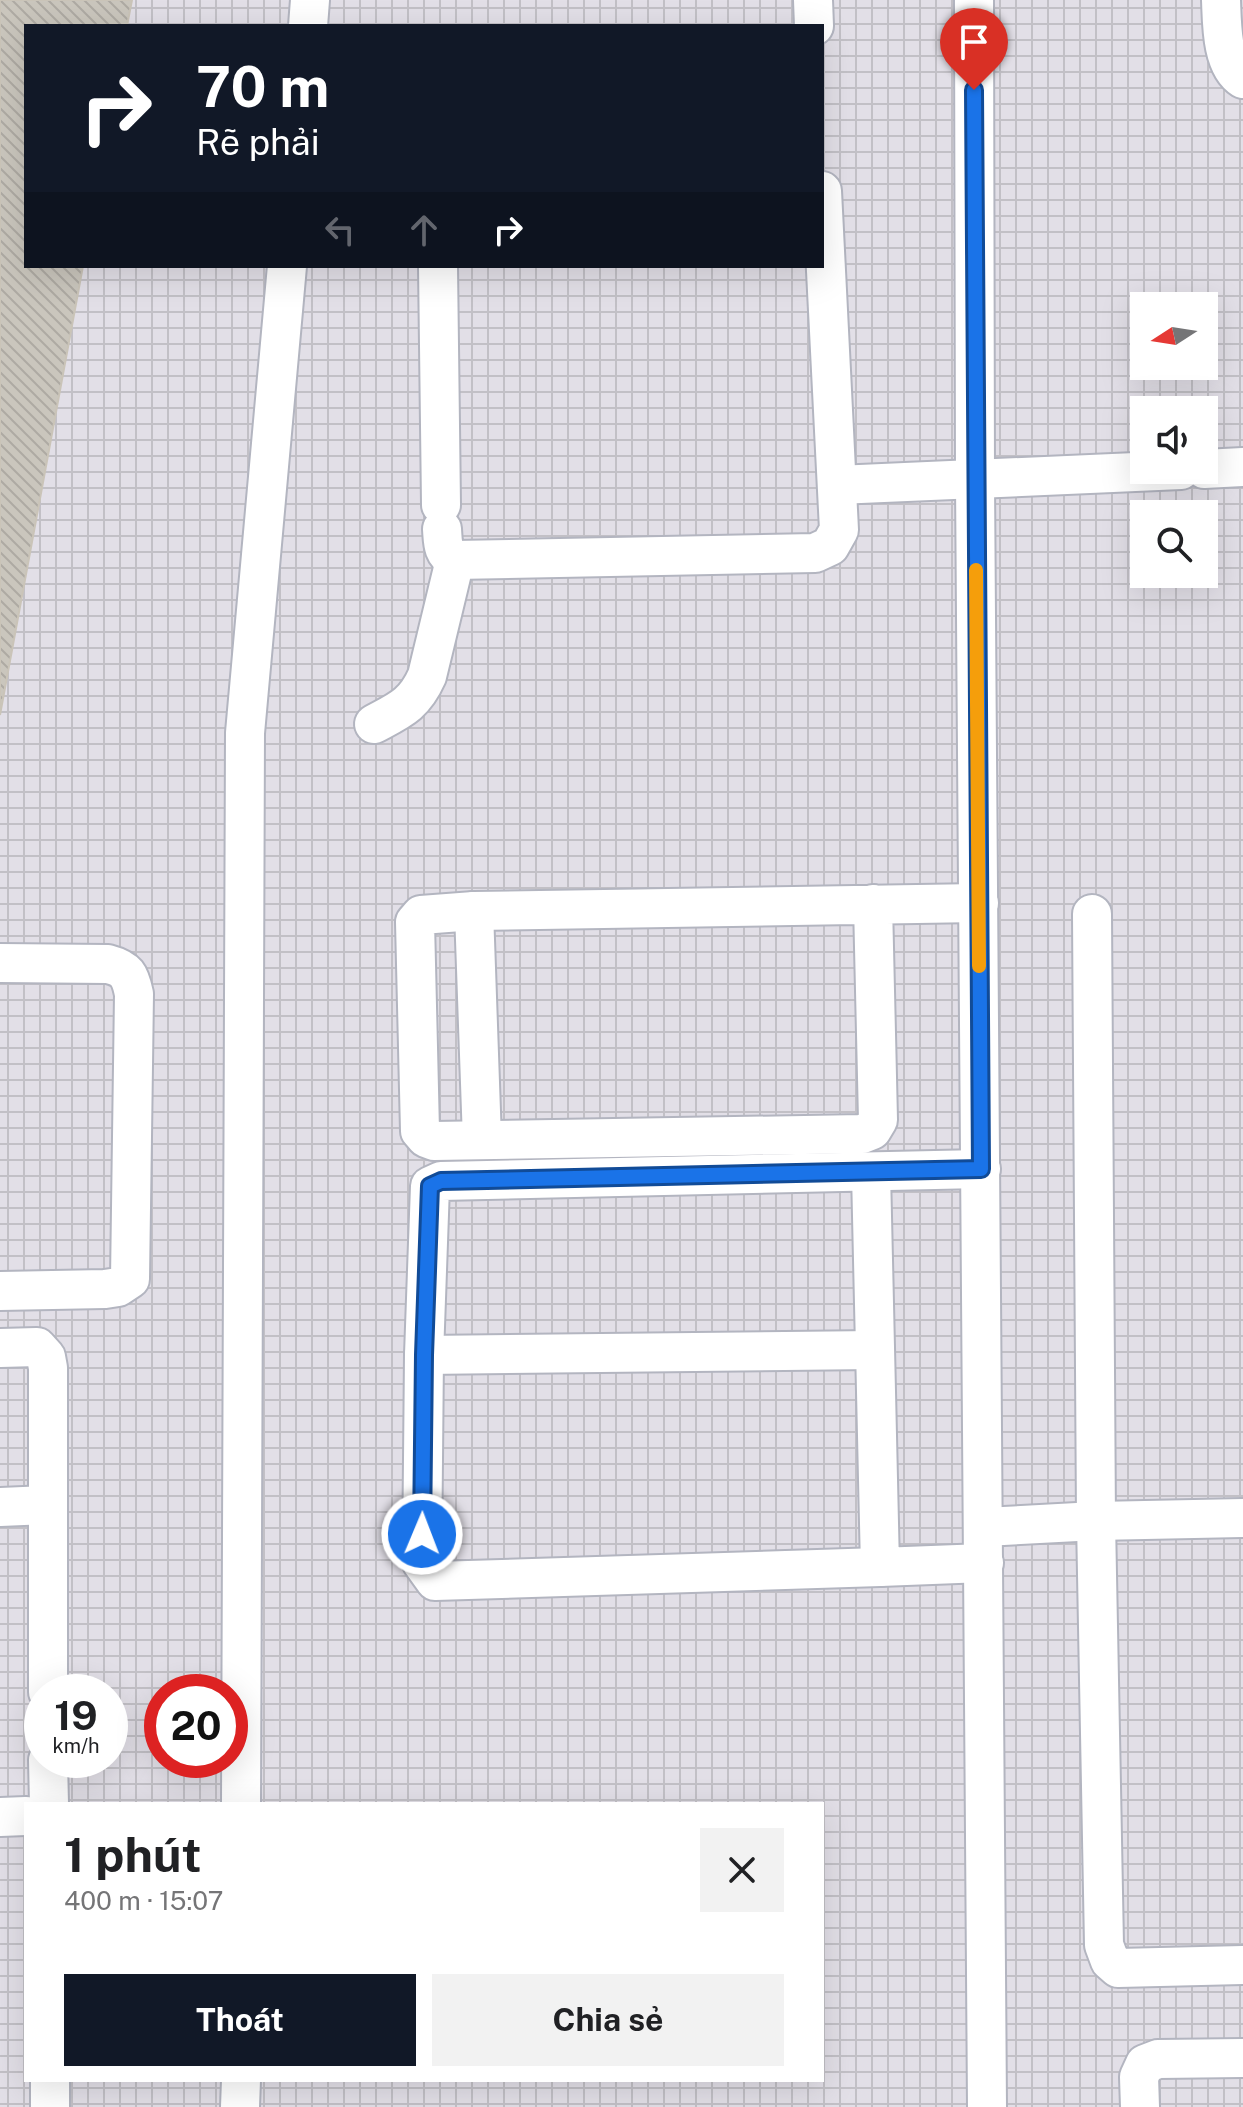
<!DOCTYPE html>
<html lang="vi">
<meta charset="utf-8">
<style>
:root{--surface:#fff;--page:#f2f2f2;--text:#202124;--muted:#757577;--accent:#111827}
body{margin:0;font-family:"Public Sans",sans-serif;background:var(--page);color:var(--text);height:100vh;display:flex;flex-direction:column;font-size:30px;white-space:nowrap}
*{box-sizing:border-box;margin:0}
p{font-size:26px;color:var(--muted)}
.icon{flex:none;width:44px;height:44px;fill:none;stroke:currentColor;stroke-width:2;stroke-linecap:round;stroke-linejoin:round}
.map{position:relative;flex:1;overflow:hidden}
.drawer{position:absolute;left:24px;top:1802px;width:800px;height:280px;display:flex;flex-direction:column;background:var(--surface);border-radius:0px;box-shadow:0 8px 32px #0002}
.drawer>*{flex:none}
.top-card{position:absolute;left:24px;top:24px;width:800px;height:244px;border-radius:0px;box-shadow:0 8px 32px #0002;background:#111827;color:#fff;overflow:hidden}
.needle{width:52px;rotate:258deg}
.fabs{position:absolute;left:1130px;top:292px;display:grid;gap:16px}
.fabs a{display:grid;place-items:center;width:88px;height:88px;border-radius:0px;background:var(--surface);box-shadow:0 8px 32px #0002;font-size:40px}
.speed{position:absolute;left:24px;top:1674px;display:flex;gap:16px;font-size:40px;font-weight:700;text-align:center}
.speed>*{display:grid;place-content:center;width:104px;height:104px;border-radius:50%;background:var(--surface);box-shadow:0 8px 32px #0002;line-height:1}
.speed small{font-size:20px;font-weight:400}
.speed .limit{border:12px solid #d22;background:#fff;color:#111}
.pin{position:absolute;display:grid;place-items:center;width:68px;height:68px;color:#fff;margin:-82px -34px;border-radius:50% 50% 50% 0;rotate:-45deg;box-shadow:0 0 8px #0007}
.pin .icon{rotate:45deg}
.me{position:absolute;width:88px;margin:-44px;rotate:1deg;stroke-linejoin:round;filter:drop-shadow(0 0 6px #0008)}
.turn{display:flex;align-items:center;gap:28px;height:168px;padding:0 40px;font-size:36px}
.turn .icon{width:104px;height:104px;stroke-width:2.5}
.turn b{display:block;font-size:56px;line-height:68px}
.lanes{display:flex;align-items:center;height:76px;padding:0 40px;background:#0003;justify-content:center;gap:40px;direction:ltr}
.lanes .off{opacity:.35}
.round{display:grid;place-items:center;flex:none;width:84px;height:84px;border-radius:0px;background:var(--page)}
.head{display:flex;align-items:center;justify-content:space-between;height:136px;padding:0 40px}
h1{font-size:48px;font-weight:700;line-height:60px}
.primary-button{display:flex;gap:16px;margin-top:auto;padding:16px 40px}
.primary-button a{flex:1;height:92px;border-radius:0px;background:var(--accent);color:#fff;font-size:32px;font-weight:700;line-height:92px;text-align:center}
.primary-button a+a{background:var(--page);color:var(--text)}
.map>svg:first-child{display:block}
</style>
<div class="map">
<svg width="1243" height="2107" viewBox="0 0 1243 2107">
<defs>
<pattern id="industrial-grid" width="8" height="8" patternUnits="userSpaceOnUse" patternTransform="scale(2)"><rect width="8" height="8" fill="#e2dfe7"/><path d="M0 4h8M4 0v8" fill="none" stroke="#c2c0c6"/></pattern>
<pattern id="building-back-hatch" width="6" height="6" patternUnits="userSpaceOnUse" patternTransform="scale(2)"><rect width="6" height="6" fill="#cac6bd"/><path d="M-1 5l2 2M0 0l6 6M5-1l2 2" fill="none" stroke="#aeaaa3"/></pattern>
</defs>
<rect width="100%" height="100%" fill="#eee8df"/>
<path fill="url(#industrial-grid)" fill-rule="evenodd" d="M0 0H1243V2107H0ZM26 26H822V266H26ZM1144 306H1204V366H1144ZM1144 410H1204V470H1144ZM1144 514H1204V574H1144ZM42 1692H110V1760H42ZM162 1692H230V1760H162ZM26 1804H822V2080H26Z"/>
<polygon fill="url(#building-back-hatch)" stroke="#cac4b8" stroke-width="2" points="0,0 132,0 127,26 26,26 26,266 83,266 0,715"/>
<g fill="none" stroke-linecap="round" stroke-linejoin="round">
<defs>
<g id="minor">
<polyline points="813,0 814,26"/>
<polyline points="974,0 975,481 987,2107"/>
<path d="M1221 0C1222 23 1221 65 1243 79"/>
<polyline points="308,26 310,0"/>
<polyline points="438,266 441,505"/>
<polyline points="1204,469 1243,467"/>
<polyline points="837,485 1181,470"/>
<path d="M442 529C443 543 442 553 455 560L815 553 830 546 839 530 822 191"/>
<path d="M374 724C400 710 414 705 427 676L455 560"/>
<polyline points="873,904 878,1120 872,1130 862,1134 434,1141 426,1138 420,1131 415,922 421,915 474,911 979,903"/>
<polyline points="474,911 482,1140"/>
<polyline points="1092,914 1096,1521 1104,1945 1110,1961 1118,1968 1243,1965"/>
<path d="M0 963 108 964C127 969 130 975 134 994L130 1279 118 1287 105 1289 0 1291"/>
<polyline points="871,1172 880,1567 984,1563"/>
<polyline points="0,1348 37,1347 46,1357 48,1368 48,1692"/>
<polyline points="424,1355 875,1350"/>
<polyline points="0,1507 47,1505"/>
<polyline points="984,1527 1096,1521 1243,1518"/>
<polyline points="880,1567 435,1581 422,1563 424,1355 430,1186 441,1181 981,1169"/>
<polyline points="48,1760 49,1804"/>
<polyline points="241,1804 245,733 287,266"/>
<polyline points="0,1817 26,1816"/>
<polyline points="50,2080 50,2107"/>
<polyline points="240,2107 241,2080"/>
<polyline points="1140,2107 1139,2077 1145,2064 1158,2059 1243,2058"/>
</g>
</defs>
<use href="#minor" stroke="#b3b5c0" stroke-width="42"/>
<use href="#minor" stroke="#fff" stroke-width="38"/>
</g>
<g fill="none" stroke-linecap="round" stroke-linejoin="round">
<defs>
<polyline id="route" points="422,1534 424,1355 430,1186 441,1181 981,1169 974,90"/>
</defs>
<use href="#route" stroke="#114b97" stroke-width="20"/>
<use href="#route" stroke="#1a73e8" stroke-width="14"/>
<polyline stroke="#f59e0b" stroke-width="14" points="976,570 979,966"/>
</g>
</svg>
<div class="fabs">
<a><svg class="needle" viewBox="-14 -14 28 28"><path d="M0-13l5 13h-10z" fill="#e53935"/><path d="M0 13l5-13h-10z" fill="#757577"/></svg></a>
<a><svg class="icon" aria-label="sound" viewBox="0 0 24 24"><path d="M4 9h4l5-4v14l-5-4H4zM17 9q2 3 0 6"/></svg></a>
<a><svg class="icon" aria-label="search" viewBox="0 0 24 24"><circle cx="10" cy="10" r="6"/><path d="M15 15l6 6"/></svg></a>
</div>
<div class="speed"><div>19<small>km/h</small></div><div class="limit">20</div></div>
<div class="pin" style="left:974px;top:90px;background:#d93025"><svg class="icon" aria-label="arrive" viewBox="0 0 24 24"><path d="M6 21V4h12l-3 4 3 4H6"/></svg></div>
<svg class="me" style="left:422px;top:1534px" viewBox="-20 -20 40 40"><circle r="17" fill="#1a73e8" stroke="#fff" stroke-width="3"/><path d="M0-11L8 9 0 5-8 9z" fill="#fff"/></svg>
<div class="top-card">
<div class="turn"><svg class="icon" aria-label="right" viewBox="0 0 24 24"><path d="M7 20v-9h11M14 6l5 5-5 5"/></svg><div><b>70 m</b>Rẽ phải</div></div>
<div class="lanes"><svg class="icon off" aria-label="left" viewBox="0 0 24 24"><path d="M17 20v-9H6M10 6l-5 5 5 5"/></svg><svg class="icon off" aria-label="ahead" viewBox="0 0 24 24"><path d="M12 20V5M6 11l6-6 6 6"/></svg><svg class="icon" aria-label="right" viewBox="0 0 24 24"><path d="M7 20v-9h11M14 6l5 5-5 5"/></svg></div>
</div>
<section class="drawer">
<div class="head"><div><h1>1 phút</h1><p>400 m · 15:07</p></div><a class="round"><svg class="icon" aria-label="close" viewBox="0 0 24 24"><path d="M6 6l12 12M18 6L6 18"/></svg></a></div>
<div class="primary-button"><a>Thoát</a><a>Chia sẻ</a></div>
</section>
</div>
